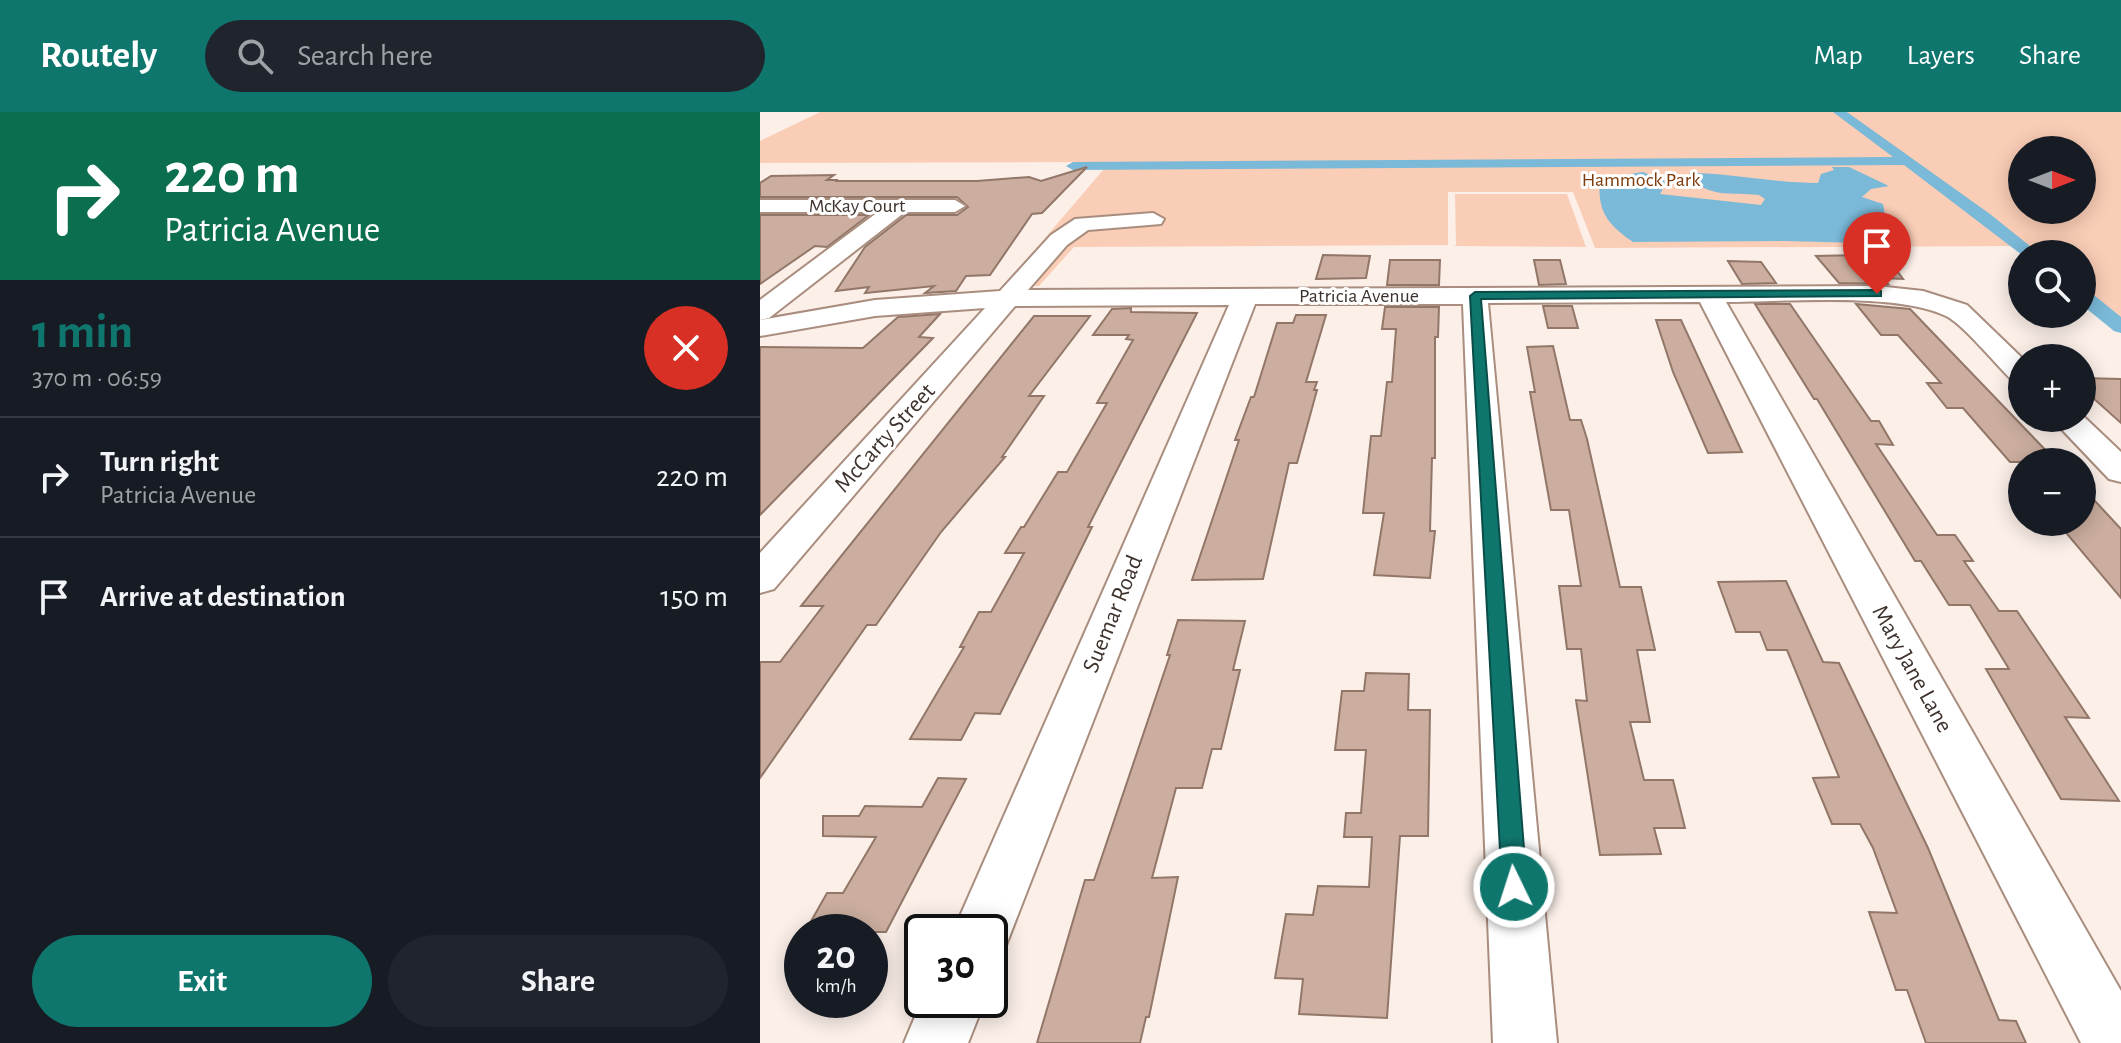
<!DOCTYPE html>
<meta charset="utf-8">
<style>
:root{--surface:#171b24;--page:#20242c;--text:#f1f3f6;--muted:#9ea1a6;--line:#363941;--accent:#0f766e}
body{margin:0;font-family:"Alegreya Sans",sans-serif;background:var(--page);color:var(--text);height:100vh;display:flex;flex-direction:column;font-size:30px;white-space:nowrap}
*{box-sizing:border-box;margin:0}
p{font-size:26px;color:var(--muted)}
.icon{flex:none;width:44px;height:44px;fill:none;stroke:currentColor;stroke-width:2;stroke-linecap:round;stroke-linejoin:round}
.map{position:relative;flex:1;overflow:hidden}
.drawer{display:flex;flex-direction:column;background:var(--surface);width:760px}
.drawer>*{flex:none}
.top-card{background:#0b6e4f;color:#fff;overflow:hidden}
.needle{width:52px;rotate:90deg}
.buttons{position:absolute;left:1248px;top:24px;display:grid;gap:16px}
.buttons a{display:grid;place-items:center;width:88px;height:88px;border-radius:50%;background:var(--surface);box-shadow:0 4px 20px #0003;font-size:40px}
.speed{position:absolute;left:24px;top:802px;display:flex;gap:16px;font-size:40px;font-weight:700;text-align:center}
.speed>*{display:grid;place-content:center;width:104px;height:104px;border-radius:50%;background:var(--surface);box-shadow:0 4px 20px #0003;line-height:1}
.speed small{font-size:20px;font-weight:400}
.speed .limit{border:4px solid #111;border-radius:12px;background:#fff;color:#111}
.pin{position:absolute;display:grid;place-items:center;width:68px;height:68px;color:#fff;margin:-82px -34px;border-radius:50% 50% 50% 0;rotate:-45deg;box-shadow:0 0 8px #0007}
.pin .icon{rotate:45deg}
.me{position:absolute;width:88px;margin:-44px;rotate:356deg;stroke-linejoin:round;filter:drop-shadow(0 0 6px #0008)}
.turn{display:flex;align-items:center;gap:28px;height:168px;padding:0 32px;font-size:36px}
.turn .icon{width:104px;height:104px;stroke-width:2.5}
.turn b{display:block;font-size:56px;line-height:68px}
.round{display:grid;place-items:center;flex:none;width:84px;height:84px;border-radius:42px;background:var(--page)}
.head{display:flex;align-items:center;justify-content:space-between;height:136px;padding:0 32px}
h1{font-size:48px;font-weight:700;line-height:60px;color:var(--accent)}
.cta{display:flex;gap:16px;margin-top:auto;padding:16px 32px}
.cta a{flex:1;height:92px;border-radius:48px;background:var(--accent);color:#fff;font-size:32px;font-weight:700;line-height:92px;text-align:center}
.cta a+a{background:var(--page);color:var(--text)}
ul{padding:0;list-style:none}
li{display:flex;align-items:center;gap:24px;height:120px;padding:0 32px;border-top:2px solid var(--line)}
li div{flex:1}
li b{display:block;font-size:30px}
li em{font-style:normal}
header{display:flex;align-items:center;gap:48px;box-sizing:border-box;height:112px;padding:0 40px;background:var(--accent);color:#fff}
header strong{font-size:38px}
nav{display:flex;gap:44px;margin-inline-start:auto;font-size:28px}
.search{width:560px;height:72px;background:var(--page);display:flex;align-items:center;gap:20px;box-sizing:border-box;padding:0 28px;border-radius:44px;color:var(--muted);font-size:30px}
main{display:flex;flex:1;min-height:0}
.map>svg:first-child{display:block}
</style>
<header>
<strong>Routely</strong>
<div class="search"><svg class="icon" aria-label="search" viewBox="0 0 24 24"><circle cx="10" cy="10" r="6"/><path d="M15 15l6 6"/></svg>Search here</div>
<nav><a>Map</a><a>Layers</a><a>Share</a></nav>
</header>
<main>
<section class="drawer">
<div class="top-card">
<div class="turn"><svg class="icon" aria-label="right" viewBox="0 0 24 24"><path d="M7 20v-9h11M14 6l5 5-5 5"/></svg><div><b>220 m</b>Patricia Avenue</div></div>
</div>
<div class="head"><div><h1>1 min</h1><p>370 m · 06:59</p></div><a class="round" style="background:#d93025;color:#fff"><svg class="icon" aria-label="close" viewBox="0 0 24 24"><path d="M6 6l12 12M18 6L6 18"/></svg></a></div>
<ul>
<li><svg class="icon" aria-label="right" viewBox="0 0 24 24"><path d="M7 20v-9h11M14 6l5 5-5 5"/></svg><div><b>Turn right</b><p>Patricia Avenue</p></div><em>220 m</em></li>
<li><svg class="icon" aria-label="arrive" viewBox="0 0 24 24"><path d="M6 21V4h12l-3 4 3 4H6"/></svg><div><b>Arrive at destination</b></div><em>150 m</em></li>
</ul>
<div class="cta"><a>Exit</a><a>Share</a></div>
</section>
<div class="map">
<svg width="1361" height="931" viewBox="0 0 1361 931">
<rect width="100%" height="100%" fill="#fbefe8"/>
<g fill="#facdb6" fill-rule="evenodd">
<path d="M60 0H1361V218L1322 187V142H1266L1256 134 835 136 813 80H688V133L314 135 279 174H244L350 50 0 51V29ZM1262 38H1322V98H1262Z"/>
<polygon points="695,82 807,82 826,135 693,134 696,133"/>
</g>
<path fill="#7ab9d8" d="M1072 55H1089L1129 74 1111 77 1102 85 1123 92 1125 103 1136 110 1128 111 1130 118 1147 123 1140 132 1025 129 873 130C847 112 837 99 840 67L883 60 907 70 900 82 1001 93 1005 87 999 83C973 80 943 87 929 61 972 61 1014 71 1058 71L1061 62 1074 58Z"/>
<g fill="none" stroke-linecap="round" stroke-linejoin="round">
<g fill="#7ab9d8" fill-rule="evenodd">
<polygon points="1073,0 1087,0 1230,102 1280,142 1262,143 1144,53 313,58 306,54 313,50 1133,45"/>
<polygon points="1322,177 1329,179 1361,205 1361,221 1354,219 1322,193"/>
</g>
</g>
<g fill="#cbae9f" stroke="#927769" stroke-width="2">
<polygon points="327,55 282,101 272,102 230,163 206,164 196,179 165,181 174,174 105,181 109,175 76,179 105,135 146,103 197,103 208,95 197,85 0,85 0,71 11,64 74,63 67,68 78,68 75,69 217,69 269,65 281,69"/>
<polygon points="0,103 109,103 67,135 55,134 0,172"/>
<polygon points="1097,139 1123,140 1143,167 1122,166 1128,172 1079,171 1056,144 1099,143"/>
<polygon points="563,143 610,144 606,166 556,167"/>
<polygon points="630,148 680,148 679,173 627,173"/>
<polygon points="774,148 800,148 806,172 779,173"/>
<polygon points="968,149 1001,150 1016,171 982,172"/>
<polygon points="995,192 1030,192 1111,309 1119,309 1133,333 1116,332 1177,423 1195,423 1213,449 1204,449 1239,499 1257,499 1329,606 1305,605 1359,689 1301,687 1226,557 1249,557 1210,493 1189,493 1161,449 1155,449 1057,287 1054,287"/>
<polygon points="1096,192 1150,197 1297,350 1250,350 1203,296 1187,296 1167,271 1181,271 1138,223 1121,223"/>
<polygon points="783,194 812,194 818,216 788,216"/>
<polygon points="625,195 679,195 678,225 675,225 675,346 672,346 670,419 675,419 670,466 614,463 624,401 603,401 611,324 621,324 627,270 632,270 636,217 622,217"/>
<polygon points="371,196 371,200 437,201 328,415 332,415 240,602 215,601 201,628 150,627 204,535 200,535 219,500 231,500 264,441 245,441 261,415 264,415 298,360 307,360 347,291 337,291 373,228 366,227 369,223 333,223 352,197"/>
<polygon points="180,202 159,225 173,226 0,403 0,235 103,236 138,205"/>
<polygon points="536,203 566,203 546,270 557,270 554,278 557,278 537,351 529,351 503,467 432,468 479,328 475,328 491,285 494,285 517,211 533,211"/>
<polygon points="274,204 330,204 269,284 284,284 242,345 245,345 181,420 116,513 107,513 0,666 0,550 20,550 63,494 41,494"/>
<polygon points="896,208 921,208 982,340 948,341 913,260"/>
<polygon points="793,234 810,308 821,308 827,327 860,475 881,475 895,538 877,538 890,610 870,610 884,668 913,668 925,716 894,716 901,742 840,743 816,588 827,589 821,537 807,537 799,474 821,474 809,398 791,398 770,280 775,280 767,235"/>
<polygon points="1322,266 1361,267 1361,311 1322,276"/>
<polygon points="1322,375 1361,417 1361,486 1297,410 1322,410"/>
<polygon points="1026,469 1063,550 1079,551 1168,736 1239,908 1256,909 1266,931 1166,931 1147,878 1136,878 1109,800 1137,801 1113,736 1100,712 1072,712 1053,666 1079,665 1027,538 1007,538 1000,520 976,520 958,470"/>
<polygon points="418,508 485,509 473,558 480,558 461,637 452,637 442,676 416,676 392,766 418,765 389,905 386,905 380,931 277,931 325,768 334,768 410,543 407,543"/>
<polygon points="606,561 649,562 648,598 670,598 668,724 640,724 627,906 539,902 543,867 515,866 526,802 553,803 558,774 609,775 612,725 584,725 586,701 601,701 606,638 575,638 582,579 604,579"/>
<polygon points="178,666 206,667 126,820 45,820 67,781 83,781 116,725 63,724 63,704 99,704 105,694 162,695"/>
</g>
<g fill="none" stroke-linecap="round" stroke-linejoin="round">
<defs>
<g id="minor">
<polygon points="0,88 195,88 205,94 195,100 145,100 9,206 0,208 0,188 118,100 0,100"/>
<path d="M393 101 404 107 401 112 328 118 307 133 268 178 1117 174 1163 179 1207 193 1262 246V271L1252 268C1236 253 1203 212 1186 204 1137 180 1023 190 966 190L1361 879V931H1321L940 190 728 191 797 931H733L703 192H495L243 841 230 846V820H193L469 193 255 194 14 477 0 481V441L225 196 115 204 0 224V208L115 188 240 179 291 123 315 107Z"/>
<polygon points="1322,303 1361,340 1361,370 1349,367 1291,306 1322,306"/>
<polygon points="162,888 225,888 208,931 144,931"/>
</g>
</defs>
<use href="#minor" stroke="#a98d7e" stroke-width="4"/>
<use href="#minor" fill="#fff" fill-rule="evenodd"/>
</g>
<polygon fill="#0f766e" stroke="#0a4d48" stroke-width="2" points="1117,178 1121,179 1121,184 721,187 767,775 763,784 754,788 745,784 742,775 710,184 715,180"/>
<g text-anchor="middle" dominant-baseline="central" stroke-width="6" stroke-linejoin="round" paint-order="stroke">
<g font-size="20" fill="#7d3a0a" stroke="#fff">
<text x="881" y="68">Hammock Park</text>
</g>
<g font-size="20" fill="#3e322c" stroke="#fff">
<text x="97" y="94">McKay Court</text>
<text x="599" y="184">Patricia Avenue</text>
</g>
<g font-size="24" fill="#3e322c" stroke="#fff">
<text transform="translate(125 326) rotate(-48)">McCarty Street</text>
<text transform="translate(353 502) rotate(-68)">Suemar Road</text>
<text transform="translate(1152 557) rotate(61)">Mary Jane Lane</text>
</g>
</g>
</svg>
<div class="buttons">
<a><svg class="needle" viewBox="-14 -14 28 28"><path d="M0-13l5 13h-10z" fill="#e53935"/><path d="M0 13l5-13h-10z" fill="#9ea1a6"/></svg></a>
<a><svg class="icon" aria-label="search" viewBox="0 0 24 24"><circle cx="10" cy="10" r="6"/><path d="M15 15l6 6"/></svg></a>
<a>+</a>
<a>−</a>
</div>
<div class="speed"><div>20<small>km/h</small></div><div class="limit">30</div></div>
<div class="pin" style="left:1117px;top:182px;background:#d93025"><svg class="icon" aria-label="arrive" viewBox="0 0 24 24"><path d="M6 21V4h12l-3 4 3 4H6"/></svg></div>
<svg class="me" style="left:754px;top:775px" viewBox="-20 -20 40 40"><circle r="17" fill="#0f766e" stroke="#fff" stroke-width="3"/><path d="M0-11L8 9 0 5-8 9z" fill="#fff"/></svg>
</div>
</main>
